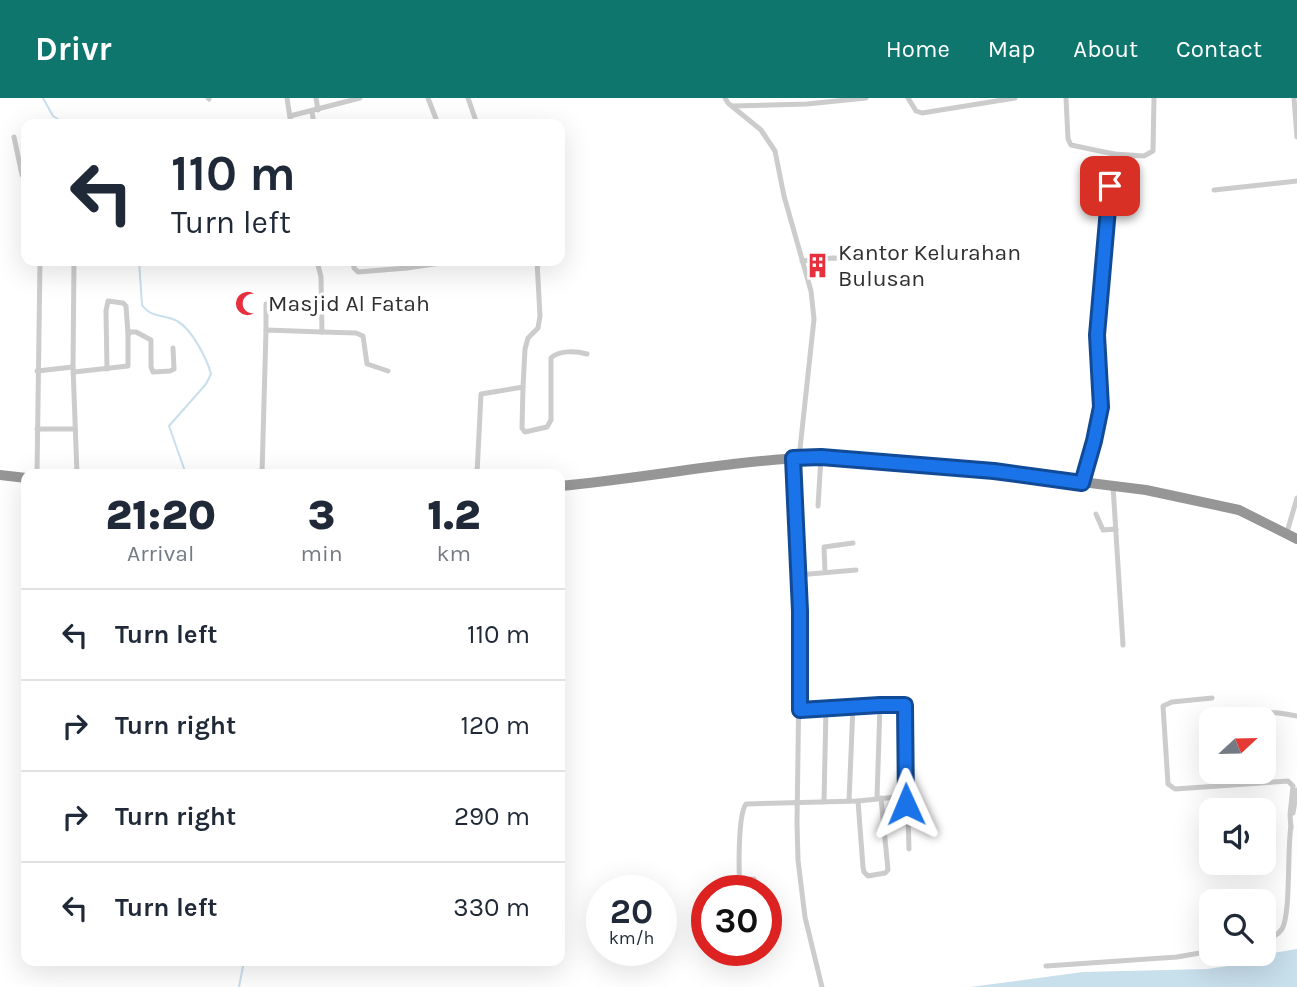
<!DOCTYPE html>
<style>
:root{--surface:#fff;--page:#f6f6f7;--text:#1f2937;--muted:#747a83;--line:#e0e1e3;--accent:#0f766e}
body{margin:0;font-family:Karla,sans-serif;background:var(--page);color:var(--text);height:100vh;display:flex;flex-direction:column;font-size:26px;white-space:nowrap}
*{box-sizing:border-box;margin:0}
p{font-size:23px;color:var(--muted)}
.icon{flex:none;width:38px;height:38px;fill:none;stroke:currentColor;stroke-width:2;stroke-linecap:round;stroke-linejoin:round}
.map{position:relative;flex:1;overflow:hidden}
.side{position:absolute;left:21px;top:371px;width:544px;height:497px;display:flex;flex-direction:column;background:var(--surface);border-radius:14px;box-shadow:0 7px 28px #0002}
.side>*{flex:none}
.hud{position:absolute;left:21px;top:21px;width:544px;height:147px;border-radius:14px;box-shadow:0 7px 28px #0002;background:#fff;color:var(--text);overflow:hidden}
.needle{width:46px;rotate:68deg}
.fabs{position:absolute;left:1199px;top:609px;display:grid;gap:14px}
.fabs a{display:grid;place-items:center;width:77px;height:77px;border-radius:14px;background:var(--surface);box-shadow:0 7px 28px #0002;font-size:35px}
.speed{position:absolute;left:586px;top:777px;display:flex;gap:14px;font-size:35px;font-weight:700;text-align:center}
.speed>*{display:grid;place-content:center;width:91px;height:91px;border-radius:50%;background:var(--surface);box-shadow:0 7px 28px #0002;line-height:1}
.speed small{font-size:18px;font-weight:400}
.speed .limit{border:10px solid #d22;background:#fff;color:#111}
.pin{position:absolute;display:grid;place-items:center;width:60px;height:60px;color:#fff;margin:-30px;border-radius:14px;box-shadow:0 4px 10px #0006}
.me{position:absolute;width:77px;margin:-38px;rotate:359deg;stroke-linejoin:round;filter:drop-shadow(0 0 5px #0008)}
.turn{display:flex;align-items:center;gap:24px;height:147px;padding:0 35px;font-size:32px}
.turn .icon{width:91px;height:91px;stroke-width:2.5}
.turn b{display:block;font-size:49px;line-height:60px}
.eta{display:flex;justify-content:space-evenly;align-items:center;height:119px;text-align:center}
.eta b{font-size:42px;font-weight:800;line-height:49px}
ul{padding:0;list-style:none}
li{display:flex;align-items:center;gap:21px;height:91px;padding:0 35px;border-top:2px solid var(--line)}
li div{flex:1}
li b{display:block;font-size:26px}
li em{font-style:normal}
header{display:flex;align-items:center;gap:42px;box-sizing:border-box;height:98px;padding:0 35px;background:var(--accent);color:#fff}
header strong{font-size:33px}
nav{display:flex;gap:38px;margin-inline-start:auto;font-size:24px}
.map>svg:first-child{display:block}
</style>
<header>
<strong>Drivr</strong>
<nav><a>Home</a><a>Map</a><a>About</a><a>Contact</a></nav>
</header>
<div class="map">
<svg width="1297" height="889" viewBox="0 0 1297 889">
<rect width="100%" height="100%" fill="#fff"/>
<polygon fill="#c8dfec" points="1297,851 1297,889 970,889 1083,874 1207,871 1228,868 1260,857"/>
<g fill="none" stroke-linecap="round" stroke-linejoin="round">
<g stroke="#c8dfec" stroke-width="2">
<polyline points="43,0 53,18 66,26"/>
<path d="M139 163 142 207C152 221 165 216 177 223 192 231 207 261 211 276L206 286 169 328 186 376"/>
<polyline points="239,889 244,863"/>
</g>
<g stroke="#ccc" stroke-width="5">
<polyline points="208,0 209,1"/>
<polyline points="287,0 291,26"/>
<polyline points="316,0 318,12"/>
<polyline points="428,0 438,26"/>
<polyline points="468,0 477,26"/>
<polyline points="725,0 728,5 761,32 775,53 784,98 811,193 814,221 799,360"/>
<polyline points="908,0 916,13 922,15 1015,0"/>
<polyline points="1066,0 1068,41 1071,47 1114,56 1097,237 1101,309 1082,385"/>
<polyline points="1294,0 1297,39"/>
<polyline points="732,8 807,6 866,0"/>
<polyline points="312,14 314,26"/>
<polyline points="290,18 360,0"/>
<polyline points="14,39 22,77 26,80"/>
<polyline points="1114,56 1144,58 1153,53 1154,0"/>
<polyline points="1214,92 1297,83"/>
<polyline points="25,116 26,116"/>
<polyline points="74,163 73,269 77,376"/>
<polyline points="353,163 354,170 358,174 407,170 454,163"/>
<polyline points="802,163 833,160 863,161"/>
<polyline points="266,232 266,206 322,204"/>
<polyline points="322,234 356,235 363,238 367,266 388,273"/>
<polyline points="107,271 106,213 108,203 123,205 126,208 128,236"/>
<polyline points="37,273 73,269"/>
<polyline points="74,274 128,268 128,237 130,234 136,234 151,242 151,269 153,274 170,273 174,271 173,250"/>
<path d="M523 289 522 330 525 334 547 329 551 322V260C559 252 576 253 587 256"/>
<polyline points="37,331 75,331"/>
<polyline points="793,360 800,513 797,725 798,762 805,819 822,889"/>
<polyline points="37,376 40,163"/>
<polyline points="262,376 266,232 322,234 321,179 317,163"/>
<polyline points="477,376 481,296 523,289 525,251 528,240 538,230 540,218 537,163"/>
<polyline points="1113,388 1123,547"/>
<polyline points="818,408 821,359"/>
<polyline points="1096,416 1103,432 1116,431"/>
<polyline points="1287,434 1297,400"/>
<polyline points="825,474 824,449 853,445"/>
<polyline points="798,477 856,472"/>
<polyline points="1212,600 1172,604 1163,608 1168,686 1175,691 1288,683 1293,688 1290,717 1291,730"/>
<polyline points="800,612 905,607 909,751"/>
<path d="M1252 621C1263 610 1283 616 1297 618"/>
<polyline points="877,700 880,607"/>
<polyline points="849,703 853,608"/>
<polyline points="858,703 863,769 864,774 868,778 885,775 888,772 881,700"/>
<polyline points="824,704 826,610"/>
<polyline points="1293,715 1297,692"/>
<polyline points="739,782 754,781"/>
<path d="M741 793C738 777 738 716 746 706L858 703 906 698"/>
<path d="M1264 842C1270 841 1278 837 1282 831 1291 816 1287 750 1291 728"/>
<polyline points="1046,868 1177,859 1211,853"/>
</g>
<g stroke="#969696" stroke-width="10">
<polyline points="0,377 26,380"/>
<path d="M560 388C647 380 733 362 821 359L994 373 1146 392 1239 412 1297 441"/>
</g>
</g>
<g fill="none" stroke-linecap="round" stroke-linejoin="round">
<defs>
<polyline id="route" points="906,706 905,607 880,607 800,612 800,513 793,360 821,359 994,373 1082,385 1094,343 1101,309 1097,237 1110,88"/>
</defs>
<use href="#route" stroke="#114b97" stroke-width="18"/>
<use href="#route" stroke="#1a73e8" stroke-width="12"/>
</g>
<defs>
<symbol id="building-bare" viewBox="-9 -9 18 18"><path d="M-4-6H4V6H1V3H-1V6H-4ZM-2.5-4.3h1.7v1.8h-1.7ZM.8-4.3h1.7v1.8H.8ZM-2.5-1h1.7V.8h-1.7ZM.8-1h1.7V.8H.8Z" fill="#e82f3e" stroke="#fff" stroke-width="2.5" paint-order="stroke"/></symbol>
<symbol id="mosque-bare" viewBox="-9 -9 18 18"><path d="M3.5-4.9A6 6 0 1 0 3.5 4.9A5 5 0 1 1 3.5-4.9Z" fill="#e82f3e" stroke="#fff" stroke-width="2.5" paint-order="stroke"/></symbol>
</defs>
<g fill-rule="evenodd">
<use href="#building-bare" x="800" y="150" width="35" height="35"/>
<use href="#mosque-bare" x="230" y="188" width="35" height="35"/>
</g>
<g text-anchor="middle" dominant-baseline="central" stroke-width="7" stroke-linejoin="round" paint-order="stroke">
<g font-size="23" fill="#2f2f2f" stroke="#fff" text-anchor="start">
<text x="838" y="154">Kantor Kelurahan<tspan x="838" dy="26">Bulusan</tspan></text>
<text x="268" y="205">Masjid Al Fatah</text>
</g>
</g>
</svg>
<div class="fabs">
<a><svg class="needle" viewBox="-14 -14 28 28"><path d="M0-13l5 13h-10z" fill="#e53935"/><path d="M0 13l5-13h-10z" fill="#747a83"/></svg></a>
<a><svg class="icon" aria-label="sound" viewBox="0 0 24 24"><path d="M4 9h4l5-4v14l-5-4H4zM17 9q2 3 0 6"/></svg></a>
<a><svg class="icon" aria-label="search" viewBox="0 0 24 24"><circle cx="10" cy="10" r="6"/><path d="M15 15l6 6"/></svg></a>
</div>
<div class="speed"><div>20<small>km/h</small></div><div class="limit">30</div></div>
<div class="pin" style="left:1110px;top:88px;background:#d93025"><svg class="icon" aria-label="arrive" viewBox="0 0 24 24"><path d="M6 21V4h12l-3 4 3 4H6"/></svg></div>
<svg class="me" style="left:906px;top:706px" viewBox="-20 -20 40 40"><path d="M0-17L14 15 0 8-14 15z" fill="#1a73e8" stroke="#fff" stroke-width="4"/></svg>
<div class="hud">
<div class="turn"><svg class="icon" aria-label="left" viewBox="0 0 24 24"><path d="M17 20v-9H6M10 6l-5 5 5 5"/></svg><div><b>110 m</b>Turn left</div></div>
</div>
<section class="side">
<div class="eta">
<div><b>21:20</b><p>Arrival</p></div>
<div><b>3</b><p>min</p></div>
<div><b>1.2</b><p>km</p></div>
</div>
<ul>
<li><svg class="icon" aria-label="left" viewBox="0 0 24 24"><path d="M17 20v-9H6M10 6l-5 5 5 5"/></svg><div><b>Turn left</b></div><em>110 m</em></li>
<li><svg class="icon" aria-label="right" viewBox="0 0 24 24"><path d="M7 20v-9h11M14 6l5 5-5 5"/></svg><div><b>Turn right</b></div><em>120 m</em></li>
<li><svg class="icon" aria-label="right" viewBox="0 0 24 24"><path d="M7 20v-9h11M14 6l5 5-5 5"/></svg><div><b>Turn right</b></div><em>290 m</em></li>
<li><svg class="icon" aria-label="left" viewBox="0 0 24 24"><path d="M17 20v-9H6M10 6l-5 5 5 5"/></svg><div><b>Turn left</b></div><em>330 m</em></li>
</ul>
</section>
</div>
